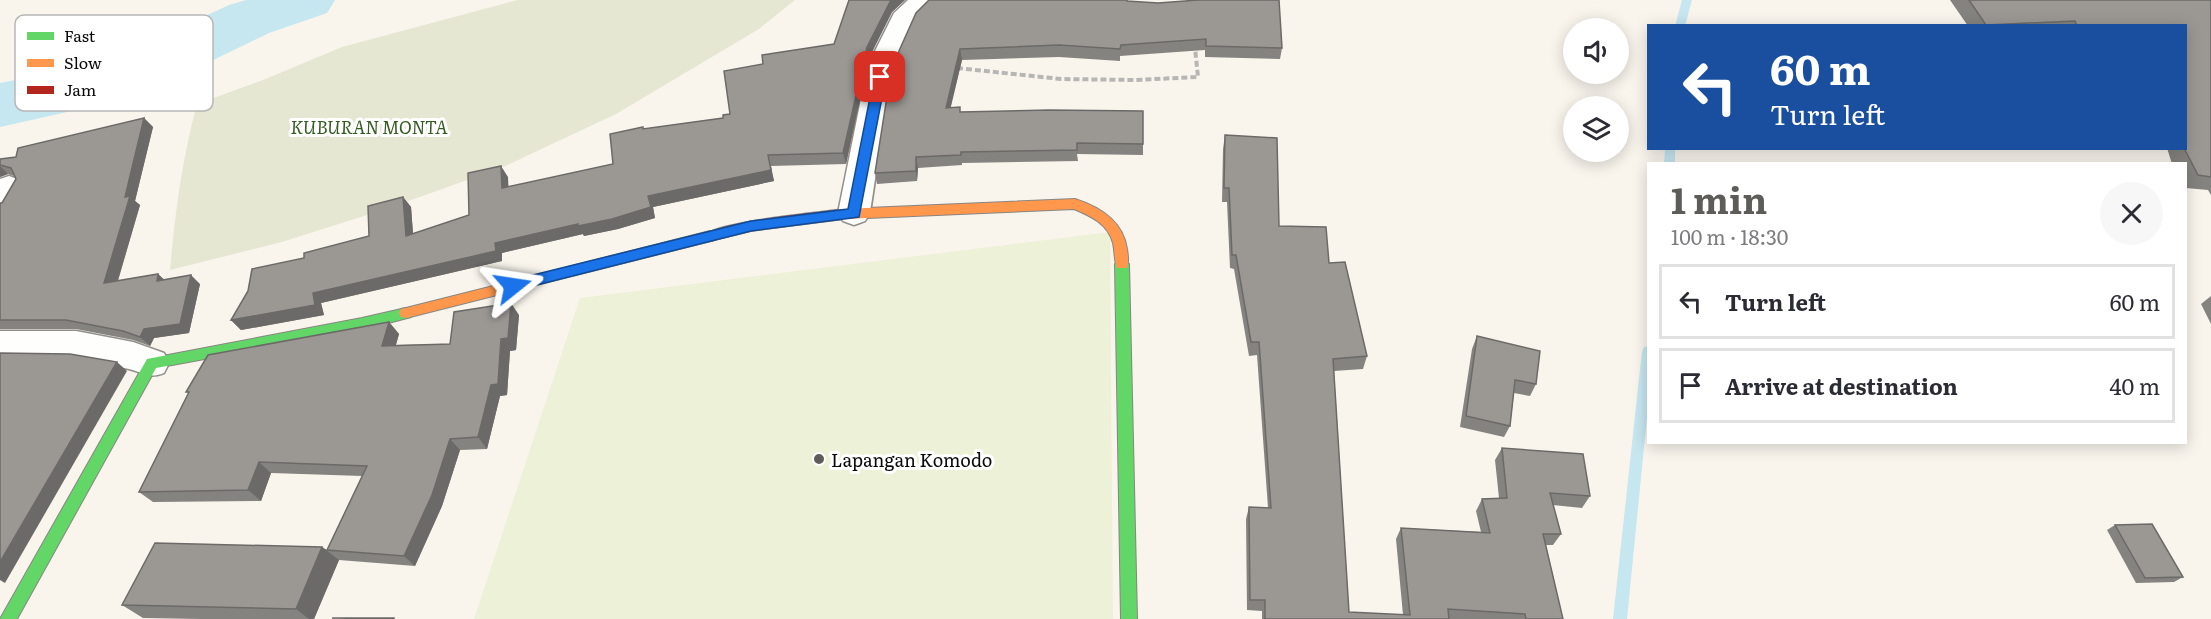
<!DOCTYPE html>
<meta charset="utf-8">
<style>
:root{--surface:#fff;--page:#f7f7f7;--text:#2b2b33;--muted:#7c7c81;--line:#e1e1e2;--accent:#5e5c59}
body{margin:0;font-family:Literata,serif;background:var(--page);color:var(--text);height:100vh;display:flex;flex-direction:column;font-size:22px;white-space:nowrap}
*{box-sizing:border-box;margin:0}
p{font-size:20px;color:var(--muted)}
.icon{flex:none;width:33px;height:33px;fill:none;stroke:currentColor;stroke-width:2;stroke-linecap:round;stroke-linejoin:round}
.map{position:relative;flex:1;overflow:hidden}
.panel{position:absolute;left:1647px;top:162px;width:540px;height:282px;display:flex;flex-direction:column;background:var(--surface);border-radius:0px;box-shadow:0 3px 15px #0003}
.panel>*{flex:none}
.top-card{position:absolute;left:1647px;top:24px;width:540px;height:126px;border-radius:0px;box-shadow:0 3px 15px #0003;background:#1a4fa0;color:#fff;overflow:hidden}
.buttons{position:absolute;left:1563px;top:18px;display:grid;gap:12px}
.buttons a{display:grid;place-items:center;width:66px;height:66px;border-radius:50%;background:var(--surface);box-shadow:0 3px 15px #0003;font-size:30px}
.pin{position:absolute;display:grid;place-items:center;width:51px;height:51px;color:#fff;margin:-26px;border-radius:12px;box-shadow:0 3px 9px #0006}
.me{position:absolute;width:66px;margin:-33px;rotate:75deg;stroke-linejoin:round;filter:drop-shadow(0 0 4px #0008)}
.turn{display:flex;align-items:center;gap:21px;height:126px;padding:0 24px;font-size:27px}
.turn .icon{width:78px;height:78px;stroke-width:2.5}
.turn b{display:block;font-size:42px;line-height:51px}
.round{display:grid;place-items:center;flex:none;width:63px;height:63px;border-radius:32px;background:var(--page)}
.summary{display:flex;align-items:center;justify-content:space-between;height:102px;padding:0 24px}
h1{font-size:36px;font-weight:700;line-height:45px;color:var(--accent)}
ul{padding:0;list-style:none}
li{display:flex;align-items:center;gap:18px;height:75px;margin:0 12px 9px;padding:0 12px;border:3px solid var(--line);border-radius:0px}
li div{flex:1}
li b{display:block;font-size:22px}
li em{font-style:normal}
.map>svg:first-child{display:block}
</style>
<div class="map">
<svg width="2211" height="619" viewBox="0 0 2211 619">
<rect width="100%" height="100%" fill="#f9f5ed"/>
<path fill="#e6e7d2" d="M517 0H795L759 29 616 114 501 168 386 209 282 242 170 270C175 213 182 159 197 104L263 80 342 47Z"/>
<polygon fill="#edf1d8" points="1110,232 1113,619 474,619 580,298"/>
<g fill="none" stroke-linecap="round" stroke-linejoin="round">
<g fill="#c6e6f0" fill-rule="evenodd">
<polygon points="1682,0 1692,0 1685,26 1675,26"/>
<polygon points="1665,148 1675,148 1675,164 1664,164"/>
<polygon points="1648,346 1648,407 1627,619 1613,619 1642,351 1644,347"/>
</g>
<polygon fill="#c6e6f0" fill-rule="evenodd" points="246,0 335,0 327,13 269,33 139,96 0,127 0,83 104,63 229,5"/>
<defs>
<g id="street">
<path d="M908 0H939C933 10 923 15 916 23 889 59 878 166 870 213L865 221 854 225 843 221 838 213 862 94 871 59 894 13Z"/>
<polygon points="9,176 20,180 24,188 11,211 0,215 0,179"/>
<path d="M0 331H76L133 342 164 353 169 363 164 373C148 379 145 373 129 369 84 358 46 359 0 359Z"/>
</g>
<g id="fast">
<polygon points="1122,259 1129,264 1137,619 1121,619 1115,264"/>
<polygon points="406,308 411,309 413,313 411,317 362,330 156,368 17,619 0,619 147,359 362,318"/>
</g>
<g id="slow">
<path d="M1075 199C1100 207 1123 221 1127 249 1128 255 1129 262 1127 268H1117C1114 260 1115 252 1113 243 1108 224 1091 216 1074 209L844 219 838 214 844 209Z"/>
<polygon points="710,231 715,232 716,236 715,240 406,318 401,317 399,313 401,309 406,308"/>
</g>
<path id="jam" d="M844 209 850 214 844 219 751 231 710 241 704 236C713 222 822 212 844 209Z"/>
</defs>
<use href="#street" stroke="#92908c" stroke-width="3"/>
<use href="#fast" stroke="#888683" stroke-width="2"/>
<use href="#slow" stroke="#888683" stroke-width="2"/>
<use href="#jam" stroke="#888683" stroke-width="2"/>
<polyline stroke="#b7b6b5" stroke-width="4" stroke-dasharray="6 3" stroke-linecap="butt" points="957,68 1061,79 1135,80 1198,77 1195,48"/>
<use href="#street" fill="#fefefc" fill-rule="evenodd"/>
<use href="#fast" fill="#63d668" fill-rule="evenodd"/>
<use href="#slow" fill="#ff974d" fill-rule="evenodd"/>
<use href="#jam" fill="#b3261e" fill-rule="evenodd"/>
</g>
<g fill="#85837f">
<polygon points="849,0 905,0 892,12 869,58 846,164 771,166 774,181 653,207 655,218 618,229 584,236 583,234 502,253 502,261 321,303 324,315 241,330 231,320 304,258 369,236 403,197 411,207 413,234 469,215 508,177 508,187 613,164 643,129 723,118 730,114 763,64 834,44"/>
<polygon points="929,0 1127,1 1158,3 1196,1 1196,0 1279,0 1282,48 1280,59 1205,57 1205,50 1120,56 1120,61 1059,57 962,60 950,108 961,112 1143,144 1143,155 1077,154 1078,161 962,163 962,165 918,168 917,181 877,184 875,173"/>
<polygon points="1950,0 2211,0 2211,195 2208,190 2186,188 2186,164 2172,164 2167,148 2186,148 2186,26 1968,26"/>
<polygon points="144,118 153,127 135,201 140,205 118,281 158,274 164,280 200,284 189,333 154,338 150,346 133,340 76,329 0,329 0,203 2,203 16,179 14,176 8,174 0,177 0,159 16,157"/>
<polygon points="1225,135 1279,226 1329,263 1367,356 1363,369 1334,371 1349,612 1403,615 1396,539 1401,528 1481,532 1476,511 1482,499 1499,498 1495,460 1502,448 1590,496 1582,508 1553,505 1561,534 1553,545 1546,545 1563,619 1262,619 1262,611 1247,610 1246,519 1249,507 1268,508 1257,355 1249,356 1234,269 1230,268 1227,202 1222,202 1223,149"/>
<polygon points="2211,296 2211,324 2201,304"/>
<polygon points="519,315 516,350 510,351 507,395 500,396 487,449 460,450 442,506 415,566 339,560 314,619 201,619 143,618 122,605 322,547 327,550 362,476 271,473 261,501 153,502 139,492 189,393 186,392 389,322 399,334 396,345 450,344"/>
<polygon points="1477,336 1536,384 1530,396 1514,393 1510,426 1504,437 1460,427 1472,349"/>
<polygon points="2115,525 2183,577 2174,582 2136,583 2107,530"/>
</g>
<g fill="#6c6a68">
<polygon points="891,0 905,0 892,12 869,58 846,164 843,153 867,47"/>
<polygon points="960,49 962,60 948,119 946,108"/>
<polygon points="144,118 153,127 135,201 140,205 114,293 104,283"/>
<polygon points="768,155 774,181 653,207 655,218 618,229 584,236 583,234 502,253 502,261 321,303 324,315 241,330 231,320 313,293 495,243 648,196"/>
<polygon points="916,157 918,168 917,181 916,171"/>
<polygon points="0,166 8,174 0,177"/>
<polygon points="501,166 508,177 509,199 502,188"/>
<polygon points="403,197 411,207 414,246 406,236"/>
<polygon points="158,274 168,283 157,281"/>
<polygon points="191,275 200,284 189,333 154,338 150,346 140,337 144,329"/>
<polygon points="511,303 519,315 516,350 510,351 507,395 500,396 487,449 478,437"/>
<polygon points="389,322 399,334 392,358 382,346"/>
<polygon points="117,362 127,371 5,583 0,580 0,562"/>
<polygon points="450,439 460,450 442,506 415,566 404,556"/>
<polygon points="259,462 271,473 261,501 248,490"/>
<polygon points="322,547 339,560 314,619 309,619 296,609"/>
</g>
<g fill="#9b9894" stroke="#6c6a68" stroke-width="1.5">
<polygon points="849,0 891,0 867,47 843,153 768,155 771,170 648,196 651,207 612,219 578,226 578,224 495,243 496,251 313,293 315,305 231,320 248,291 252,269 304,258 304,253 369,236 368,206 403,197 406,236 469,215 468,173 501,166 502,188 613,164 610,134 643,127 643,129 723,118 723,115 730,114 724,71 763,64 762,55 834,44"/>
<polygon points="929,0 1127,0 1127,1 1158,3 1198,0 1279,0 1282,48 1206,46 1206,39 1121,45 1120,49 1059,45 960,49 946,108 960,107 960,112 1049,110 1143,111 1143,144 1077,143 1077,150 961,152 961,155 916,157 916,171 875,173 886,103 899,51 916,13"/>
<polygon points="1969,0 2211,0 2211,177 2198,175 2184,148 2186,148 2186,26 2077,26 2075,21 1986,25"/>
<polygon points="144,118 125,197 130,196 104,283 158,274 157,281 191,275 180,324 144,329 140,337 123,331 66,320 0,320 0,203 2,203 16,179 11,168 0,165 0,159 16,157 18,148"/>
<polygon points="1225,135 1277,138 1279,226 1326,227 1329,263 1345,262 1367,356 1333,359 1349,612 1410,615 1401,528 1490,533 1482,499 1507,498 1502,448 1583,454 1590,496 1550,493 1561,534 1543,534 1563,619 1526,619 1525,614 1448,609 1449,619 1265,619 1265,600 1250,600 1249,507 1271,508 1259,342 1251,342 1236,255 1232,255 1229,188 1224,188"/>
<polygon points="511,303 508,338 501,339 498,384 491,385 478,437 450,439 432,495 404,556 327,550 367,466 259,462 248,490 139,492 189,392 186,392 208,355 389,322 382,346 450,344 454,312"/>
<polygon points="1477,336 1540,351 1536,384 1515,380 1510,426 1466,416"/>
<polygon points="0,353 70,354 117,362 0,562"/>
<polygon points="2152,524 2183,577 2145,578 2115,525"/>
<polygon points="155,543 322,547 296,609 122,605"/>
<polygon points="332,618 394,618 394,619"/>
</g>
<polygon fill="#1a73e8" stroke="#114b97" stroke-width="1.5" points="880,73 886,77 859,217 751,231 513,291 508,290 506,286 508,282 513,280 751,221 848,209 874,77"/>
<circle fill="#5e5c59" stroke="#fff" stroke-width="2" cx="819" cy="459" r="6"/>
<g text-anchor="middle" dominant-baseline="central" stroke-width="6" stroke-linejoin="round" paint-order="stroke">
<g font-size="18" font-style="italic" fill="#335c20" stroke="#fff">
<text x="369" y="126">KUBURAN MONTA</text>
</g>
<g font-size="18" fill="#0a0a0a" stroke="#fff" text-anchor="start">
<text x="831" y="459">Lapangan Komodo</text>
</g>
</g>
<rect x="15" y="15" width="198" height="96" rx="9" fill="#fff" stroke="#b6b6b6" stroke-width="1.5"/>
<rect x="27" y="32" width="27" height="8" fill="#63d668"/>
<rect x="27" y="59" width="27" height="8" fill="#ff974d"/>
<rect x="27" y="86" width="27" height="8" fill="#b3261e"/>
<g font-size="16" fill="#0a0a0a">
<text x="64" y="42">Fast</text>
<text x="64" y="69">Slow</text>
<text x="64" y="96">Jam</text>
</g>
</svg>
<div class="buttons">
<a><svg class="icon" aria-label="sound" viewBox="0 0 24 24"><path d="M4 9h4l5-4v14l-5-4H4zM17 9q2 3 0 6"/></svg></a>
<a><svg class="icon" aria-label="layers" viewBox="0 0 24 24"><path d="M12 4l9 5-9 5-9-5zM3 14l9 5 9-5"/></svg></a>
</div>
<div class="pin" style="left:880px;top:77px;background:#d93025"><svg class="icon" aria-label="arrive" viewBox="0 0 24 24"><path d="M6 21V4h12l-3 4 3 4H6"/></svg></div>
<svg class="me" style="left:513px;top:286px" viewBox="-20 -20 40 40"><path d="M0-17L14 15 0 8-14 15z" fill="#1a73e8" stroke="#fff" stroke-width="4"/></svg>
<div class="top-card">
<div class="turn"><svg class="icon" aria-label="left" viewBox="0 0 24 24"><path d="M17 20v-9H6M10 6l-5 5 5 5"/></svg><div><b>60 m</b>Turn left</div></div>
</div>
<section class="panel">
<div class="summary"><div><h1>1 min</h1><p>100 m · 18:30</p></div><a class="round"><svg class="icon" aria-label="close" viewBox="0 0 24 24"><path d="M6 6l12 12M18 6L6 18"/></svg></a></div>
<ul>
<li><svg class="icon" aria-label="left" viewBox="0 0 24 24"><path d="M17 20v-9H6M10 6l-5 5 5 5"/></svg><div><b>Turn left</b></div><em>60 m</em></li>
<li><svg class="icon" aria-label="arrive" viewBox="0 0 24 24"><path d="M6 21V4h12l-3 4 3 4H6"/></svg><div><b>Arrive at destination</b></div><em>40 m</em></li>
</ul>
</section>
</div>
